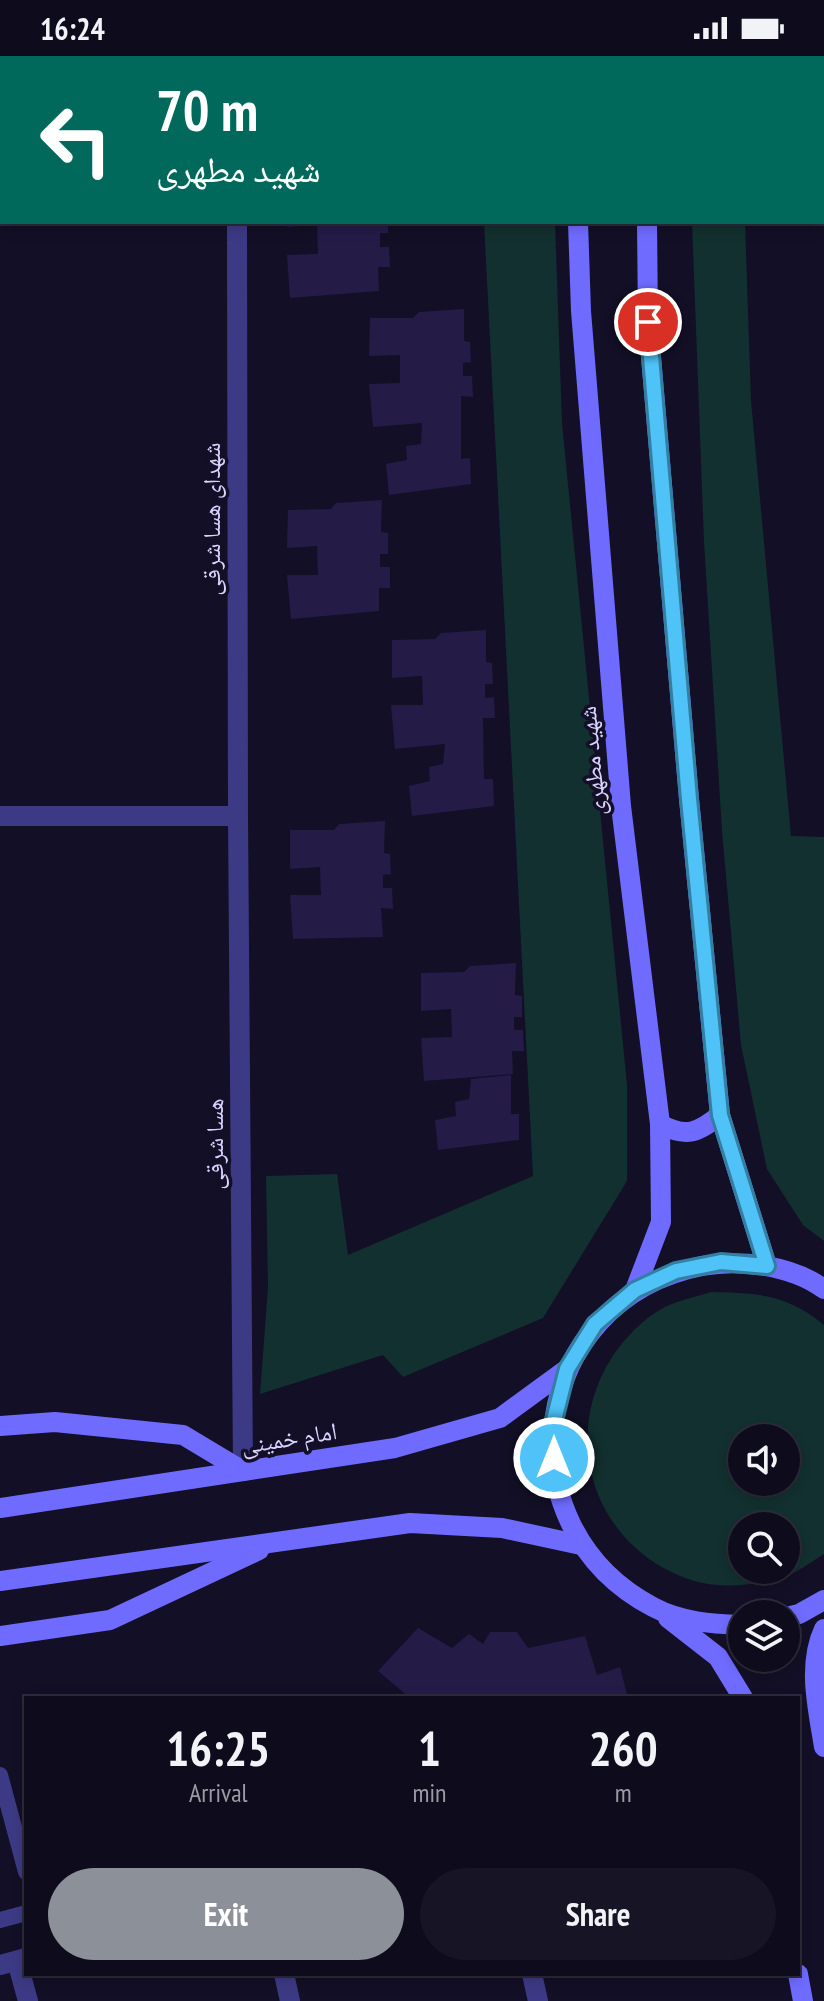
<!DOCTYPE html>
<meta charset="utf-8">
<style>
:root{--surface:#0e0b1c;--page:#171425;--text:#f1f3f6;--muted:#9b9ba3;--line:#2e2b3b;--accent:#8c9099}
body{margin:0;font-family:"PT Sans Narrow","Noto Naskh Arabic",sans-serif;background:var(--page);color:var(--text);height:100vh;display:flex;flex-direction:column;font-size:30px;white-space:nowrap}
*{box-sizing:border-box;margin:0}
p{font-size:26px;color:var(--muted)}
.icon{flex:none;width:44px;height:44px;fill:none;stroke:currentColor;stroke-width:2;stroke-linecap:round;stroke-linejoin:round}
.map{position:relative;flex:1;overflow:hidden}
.side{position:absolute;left:24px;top:1640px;width:776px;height:280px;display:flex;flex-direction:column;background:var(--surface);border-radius:0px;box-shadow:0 4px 12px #0003,0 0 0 2px var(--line)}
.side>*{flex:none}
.banner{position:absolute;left:0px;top:0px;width:824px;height:168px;box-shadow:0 4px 12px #0003,0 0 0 2px var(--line);background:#00695c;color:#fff;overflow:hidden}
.fabs{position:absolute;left:728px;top:1368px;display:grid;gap:16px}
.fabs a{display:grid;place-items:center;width:72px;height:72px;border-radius:50%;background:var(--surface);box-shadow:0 4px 12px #0003,0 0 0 2px var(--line);font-size:40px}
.pin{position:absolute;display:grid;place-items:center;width:68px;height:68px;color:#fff;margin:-34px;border:4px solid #fff;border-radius:50%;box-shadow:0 2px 8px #0007}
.me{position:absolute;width:88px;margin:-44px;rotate:0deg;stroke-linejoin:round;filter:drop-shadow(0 0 6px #0008)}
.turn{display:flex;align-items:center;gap:28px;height:168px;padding:0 24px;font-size:36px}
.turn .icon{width:104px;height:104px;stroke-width:2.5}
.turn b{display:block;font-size:56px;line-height:68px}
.eta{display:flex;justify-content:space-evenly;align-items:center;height:136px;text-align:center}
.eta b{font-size:48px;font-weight:700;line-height:56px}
.cta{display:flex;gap:16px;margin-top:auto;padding:16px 24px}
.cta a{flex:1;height:92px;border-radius:48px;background:var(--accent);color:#fff;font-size:32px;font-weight:700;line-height:92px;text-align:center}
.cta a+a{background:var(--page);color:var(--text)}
.status{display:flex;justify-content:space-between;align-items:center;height:56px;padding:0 40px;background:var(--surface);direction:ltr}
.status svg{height:22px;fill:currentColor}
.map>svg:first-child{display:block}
</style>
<div class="status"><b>16:24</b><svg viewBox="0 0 49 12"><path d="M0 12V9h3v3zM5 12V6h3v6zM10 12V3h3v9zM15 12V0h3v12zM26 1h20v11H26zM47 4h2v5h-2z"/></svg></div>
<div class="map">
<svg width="824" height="1945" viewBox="0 0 824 1945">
<rect width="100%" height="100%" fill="#130f26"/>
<g fill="#12302f" fill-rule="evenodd">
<polygon points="484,166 555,166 562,367 627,1029 627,1125 543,1262 403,1321 383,1299 260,1338 268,1231 266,1120 337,1118 348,1199 533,1120"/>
<polygon points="692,166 745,166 751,345 791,780 824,781 824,1185 803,1169 767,1113 741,989 722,775 704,486"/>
<path d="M711 1236C757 1237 787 1238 824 1269V1498C811 1506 796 1518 781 1522 753 1530 719 1533 691 1524 595 1492 559 1384 612 1301 625 1282 643 1262 665 1251 679 1244 696 1241 711 1236ZM786 1382V1426H742V1382ZM742 1470H786V1514H742Z"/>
</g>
<g fill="#241b47">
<polygon points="287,166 388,166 388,177 380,177 380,191 389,191 390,211 378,211 379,235 290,242 287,199 318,198 317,169 287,171"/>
<polygon points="464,253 464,285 470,286 471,306 463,307 463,320 472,320 473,341 461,340 461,403 470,402 471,428 389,439 386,408 407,404 406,390 421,388 422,367 373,371 369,328 400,327 400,299 369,300 370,262 413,262 419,256"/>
<polygon points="382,444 381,476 388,477 388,498 380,498 380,511 390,511 390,532 379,532 379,555 291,563 287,519 318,519 317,490 287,492 288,454 331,453 336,447"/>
<polygon points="486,574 486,606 492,607 493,628 485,628 485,642 494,641 495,662 483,662 484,723 493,723 494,750 412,760 409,730 430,725 429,711 443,708 445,688 395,693 391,649 423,649 422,620 392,622 392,584 435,583 441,577"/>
<polygon points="385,765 384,797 390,798 391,818 383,819 383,832 392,832 393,853 381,852 383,881 293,883 290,839 321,839 320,811 290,813 290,774 334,774 339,768"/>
<polygon points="516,907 515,939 522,940 522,961 514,961 514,974 523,974 524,995 512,995 513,1018 424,1025 421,982 452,981 451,953 421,955 421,917 464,916 470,910"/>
<polygon points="511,1019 511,1058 519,1058 519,1084 438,1094 435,1064 456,1060 455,1046 469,1043 471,1023"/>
<polygon points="418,1572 452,1592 469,1578 483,1588 490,1576 517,1576 528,1592 585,1580 597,1619 620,1611 628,1642 410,1642 378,1615"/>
</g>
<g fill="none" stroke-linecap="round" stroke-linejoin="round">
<g stroke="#3d3a85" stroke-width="16">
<polyline points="0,1719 26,1816"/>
<polyline points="0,1864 26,1857"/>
</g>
<g stroke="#3d3a85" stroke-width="20">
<polyline points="237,0 237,2"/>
<polyline points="237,166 238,760 243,1415"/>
<polyline points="0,760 238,760"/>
<polyline points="17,1905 28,1945"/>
<polyline points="284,1918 290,1945"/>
<polyline points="532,1918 538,1945"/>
</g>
<polyline stroke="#3d3a85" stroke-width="20" points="0,1909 26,1902"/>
<g stroke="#6f6bff" stroke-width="20">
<polyline points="573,0 573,2"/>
<polyline points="647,0 647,2"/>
<polyline points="578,166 581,255 621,750 660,1068 661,1166 635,1234"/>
<polyline points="647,166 648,266 689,743 720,1059 767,1210"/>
<path d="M660 1068C686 1082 698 1077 720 1059"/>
<polyline points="0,1370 55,1366 183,1379 243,1415"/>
<polyline points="0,1452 395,1392 500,1362 567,1313"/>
<polyline points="0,1525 410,1467 502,1472 581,1489"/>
<polyline points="786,1561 799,1558 824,1544"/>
<polyline points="668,1562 718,1601 743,1642"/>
<path d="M742 1569C712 1568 681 1566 653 1551 499 1470 528 1244 702 1210 740 1203 791 1209 824 1233"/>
<path d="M824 1573C807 1609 818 1653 824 1691"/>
<polyline points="0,1580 110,1564 259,1494"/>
<polyline points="798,1918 803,1945"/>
</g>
</g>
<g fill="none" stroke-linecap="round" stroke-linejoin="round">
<defs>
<polyline id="route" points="554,1402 552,1372 567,1313 595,1268 635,1234 676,1215 721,1206 767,1210 720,1059 689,743 648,266"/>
</defs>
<use href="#route" stroke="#337fa1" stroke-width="20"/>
<use href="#route" stroke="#4fc3f7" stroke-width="14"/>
</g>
<g text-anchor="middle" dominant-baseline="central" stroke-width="7" stroke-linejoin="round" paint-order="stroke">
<g font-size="24" fill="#d9d4ff" stroke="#130f26">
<text transform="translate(211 463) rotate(-90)">شهدای هسا شرقی</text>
<text transform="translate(592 705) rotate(-95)">شهید مطهری</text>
<text transform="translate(214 1088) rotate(-90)">هسا شرقی</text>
<text transform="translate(289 1382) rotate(-9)">امام خمینی</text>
</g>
</g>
</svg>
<div class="fabs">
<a><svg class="icon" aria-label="sound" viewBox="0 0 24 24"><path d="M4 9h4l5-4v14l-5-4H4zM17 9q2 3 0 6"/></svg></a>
<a><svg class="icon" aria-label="search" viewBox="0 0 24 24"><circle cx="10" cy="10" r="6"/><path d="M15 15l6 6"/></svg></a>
<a><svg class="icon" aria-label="layers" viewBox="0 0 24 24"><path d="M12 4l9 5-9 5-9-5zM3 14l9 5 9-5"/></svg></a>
</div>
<div class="pin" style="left:648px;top:266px;background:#d93025"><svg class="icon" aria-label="arrive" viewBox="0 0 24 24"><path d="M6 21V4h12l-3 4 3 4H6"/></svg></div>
<svg class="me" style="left:554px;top:1402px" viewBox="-20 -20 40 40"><circle r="17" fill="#4fc3f7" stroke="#fff" stroke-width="3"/><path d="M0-11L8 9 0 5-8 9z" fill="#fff"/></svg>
<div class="banner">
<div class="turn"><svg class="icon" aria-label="left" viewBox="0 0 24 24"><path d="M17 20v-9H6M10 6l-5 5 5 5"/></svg><div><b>70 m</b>شهید مطهری</div></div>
</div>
<section class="side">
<div class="eta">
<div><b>16:25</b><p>Arrival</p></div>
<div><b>1</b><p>min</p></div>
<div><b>260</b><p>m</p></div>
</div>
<div class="cta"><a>Exit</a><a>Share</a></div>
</section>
</div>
